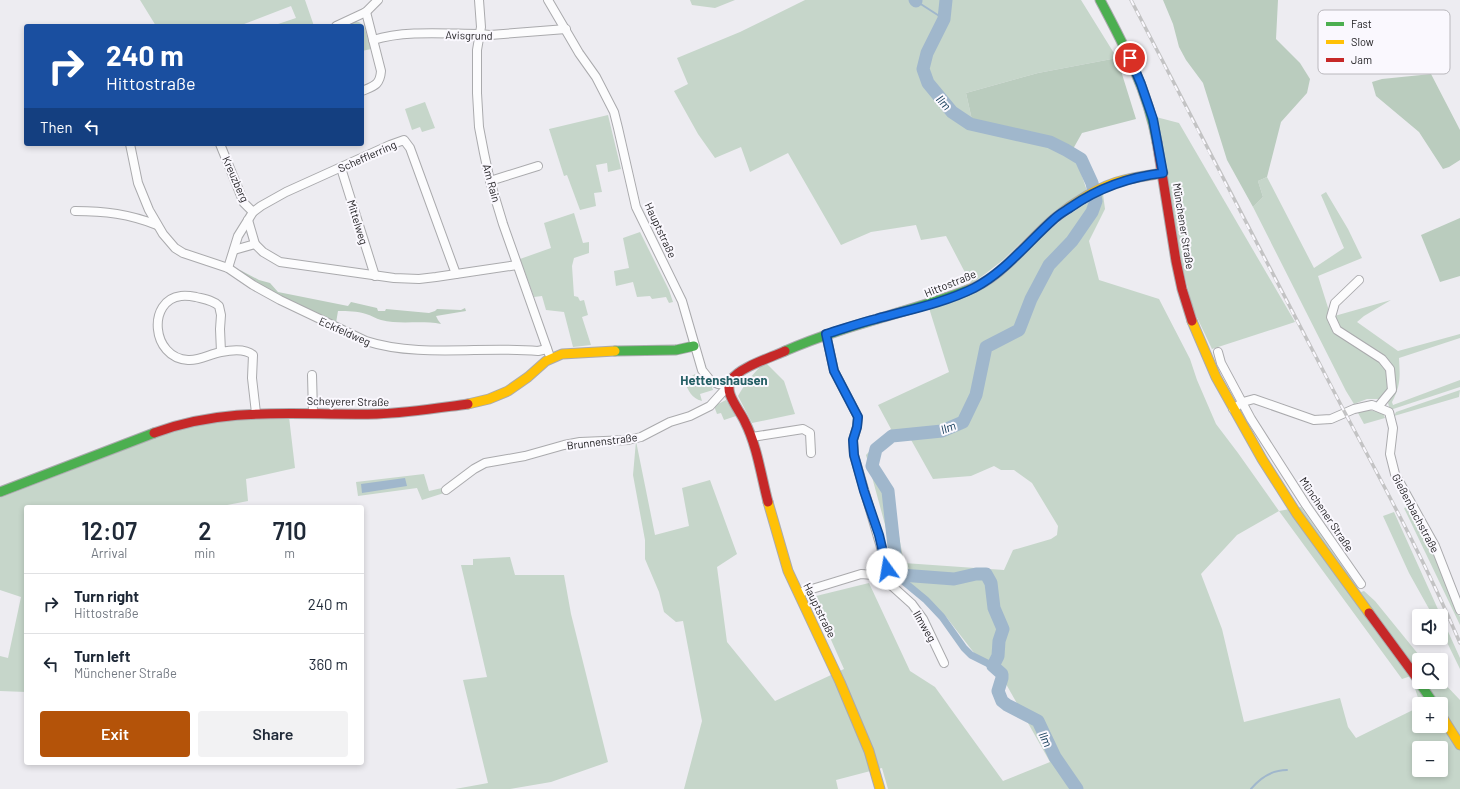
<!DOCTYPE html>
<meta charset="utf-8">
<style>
:root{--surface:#fff;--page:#f2f2f3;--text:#1f2937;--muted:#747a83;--line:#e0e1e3;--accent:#b45309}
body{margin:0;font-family:Barlow,sans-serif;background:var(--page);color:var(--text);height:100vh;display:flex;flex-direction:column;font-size:15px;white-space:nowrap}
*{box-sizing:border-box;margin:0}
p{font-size:13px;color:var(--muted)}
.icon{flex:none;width:22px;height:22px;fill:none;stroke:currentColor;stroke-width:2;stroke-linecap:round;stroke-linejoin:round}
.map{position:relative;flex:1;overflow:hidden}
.panel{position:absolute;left:24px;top:505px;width:340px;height:260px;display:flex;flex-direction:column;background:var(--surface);border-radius:4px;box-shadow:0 2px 6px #0003}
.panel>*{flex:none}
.hud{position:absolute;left:24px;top:24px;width:340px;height:122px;border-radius:4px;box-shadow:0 2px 6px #0003;background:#1a4fa0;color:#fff;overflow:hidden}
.controls{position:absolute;left:1412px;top:609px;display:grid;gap:8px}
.controls a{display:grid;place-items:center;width:36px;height:36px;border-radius:4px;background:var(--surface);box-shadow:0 2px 6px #0003;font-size:20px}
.pin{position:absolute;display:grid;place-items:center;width:34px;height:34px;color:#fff;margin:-17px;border:2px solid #fff;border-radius:50%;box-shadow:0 1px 4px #0007}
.me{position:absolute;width:44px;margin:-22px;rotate:347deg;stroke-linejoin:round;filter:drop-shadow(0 0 3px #0008)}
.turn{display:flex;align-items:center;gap:14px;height:84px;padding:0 16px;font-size:18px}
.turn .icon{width:52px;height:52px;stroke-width:2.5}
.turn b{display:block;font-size:28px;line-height:34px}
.then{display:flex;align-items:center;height:38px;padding:0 16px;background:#0003;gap:8px;font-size:15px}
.eta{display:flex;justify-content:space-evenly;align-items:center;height:68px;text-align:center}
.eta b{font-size:24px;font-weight:600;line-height:28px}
.primary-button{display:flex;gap:8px;margin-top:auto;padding:8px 16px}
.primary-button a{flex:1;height:46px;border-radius:4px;background:var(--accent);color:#fff;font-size:16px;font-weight:600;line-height:46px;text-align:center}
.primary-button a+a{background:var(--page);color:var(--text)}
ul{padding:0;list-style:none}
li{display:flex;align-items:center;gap:12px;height:60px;padding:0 16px;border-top:1px solid var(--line)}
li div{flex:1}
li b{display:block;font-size:15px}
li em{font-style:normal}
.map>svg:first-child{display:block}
</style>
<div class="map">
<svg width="1460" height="789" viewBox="0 0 1460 789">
<rect width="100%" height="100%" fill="#edecf1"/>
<g fill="#c6d6ca" fill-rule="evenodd">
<polygon points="140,0 305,0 314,26 279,26 278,24 296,18 291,6 239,26 156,26"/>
<polygon points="690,0 735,0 715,8 692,5"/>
<polygon points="805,0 1081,0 1117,58 1038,73 966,93 972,120 1073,149 1087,191 1069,203 1038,226 1003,260 985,274 971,284 946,236 921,240 916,225 871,232 841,245 788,153 750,172 741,147 715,158 698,134 674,91 688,84 677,58 740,32"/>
<polygon points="355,22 359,22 364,26 371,49 362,51 362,26 345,26"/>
<polygon points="425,102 435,128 422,132 420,127 412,130 405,109"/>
<polygon points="608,115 621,169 608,172 607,163 596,165 602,192 594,193 596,206 580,210 567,175 564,176 549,129"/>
<polygon points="1156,117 1179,123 1295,322 1212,349 1193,309 1180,257"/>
<path d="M1267 177 1314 268 1344 248 1321 195 1326 192 1348 229 1362 258 1318 276 1331 317 1391 300 1364 316 1357 322 1398 351 1460 334V338L1399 358C1400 376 1401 385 1392 402L1393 405 1460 380V387L1390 410 1388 403 1394 391 1388 369 1389 390 1380 399H1367L1354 404 1346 391 1253 207 1263 197 1258 181Z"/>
<path d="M1103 194 1105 209 1089 241 1099 280 1159 299 1190 359 1197 380 1216 424 1238 453 1279 511 1301 507 1361 592 1364 591 1375 601 1423 660H1419V682H1441V680L1460 700V789H888L882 768 836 780 838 789H684L702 721 683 621 676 622 664 612 659 592 645 559V540L633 475 636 441 655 535 689 526 682 488 710 480 737 554 717 567 727 642 775 701 844 669 812 597 869 583 910 671 935 687 1003 781 1050 762 997 668 978 658 947 618 899 576 866 455 891 429 878 405 949 372 929 308 973 293 1064 218 1080 207ZM897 438H910L933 479 971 476 994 466 1001 470H1014L1032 483 1058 526 1057 535 1051 539 1013 550 1004 570 904 563 890 487 876 465 878 454ZM1279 511 1402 679 1411 676 1420 704H1441V726H1419V707L1356 738 1348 727 1340 698 1244 722 1222 629 1201 574 1237 535ZM1419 748H1441V770H1419Z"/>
<polygon points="574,213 583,243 589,242 589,253 574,258 572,266 574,296 578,297 580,301 584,300 588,315 582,317 591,345 573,347 564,312 546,310 542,296 534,297 520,259 551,248 544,223"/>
<polygon points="640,232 669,290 673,302 669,303 666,297 652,299 650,296 637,297 633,282 616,286 614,271 629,268 623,238"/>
<path d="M765 362 784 381 795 414 752 423 738 396C745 383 754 373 765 362Z"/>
<path d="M695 374 704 384 712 387 713 390 700 394 702 401C691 398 689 391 684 381Z"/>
<polygon points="1460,390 1459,397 1394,416 1396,412"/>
<polygon points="726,400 736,416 724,420 721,413 717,414 714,406"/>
<polygon points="1364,409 1383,413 1385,418 1364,424 1357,411"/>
<polygon points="289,417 295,468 246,479 248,501 217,507 26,507 26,692 0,691 0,656 8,658 21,597 0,590 0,498 173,431 218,420"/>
<polygon points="424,474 429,491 442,488 444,493 422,500 417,488 358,496 356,482"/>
<polygon points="1410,506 1434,550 1460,617 1460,625 1404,508"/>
<polygon points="1394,512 1460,658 1460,669 1441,630 1441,616 1433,616 1409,573 1383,516"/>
<polygon points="510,557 515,575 564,575 571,614 608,762 551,782 510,789 455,789 488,783 463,680 487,677 461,565 473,565 473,559"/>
</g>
<g fill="#baccbe">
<polygon points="1163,0 1278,0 1276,39 1300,63 1310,79 1307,93 1281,122 1267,177 1258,181 1263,197 1253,207 1227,160 1203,83 1186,60 1179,47 1173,24"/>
<polygon points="1117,58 1136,119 1082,133 1073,149 972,120 966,93 1038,73"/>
<polygon points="1431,74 1460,130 1460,160 1449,167 1443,169 1419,132 1376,96 1372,82 1382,79"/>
<polygon points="1460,218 1460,276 1440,282 1421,235"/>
<path d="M240 270 259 280 270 283 278 292 348 306 351 302 377 308 378 311H385L386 309 429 313 435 311 437 309 461 310 465 308 466 311 436 316 438 320 441 324C421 320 400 325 381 320 376 319 371 315 366 314 357 311 348 311 338 311L336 323 277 296 251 278 243 276Z"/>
</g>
<polygon fill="#a0b7cc" points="405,478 407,486 362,493 361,484"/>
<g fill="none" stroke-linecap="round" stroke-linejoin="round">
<g stroke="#a0b7cc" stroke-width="2">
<polyline points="916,1 944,19"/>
<path d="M1251 789C1260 778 1271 770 1287 770"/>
</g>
<polyline stroke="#a0b7cc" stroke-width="7" points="901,575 903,581 926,600 942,617 964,648 971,655 993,666"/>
<g stroke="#a0b7cc" stroke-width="13">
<polyline points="915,0 916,1"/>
<polyline points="946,0 944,19 927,53 923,69 928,83 952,112 970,124 1050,142 1066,150 1081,159 1092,183 1096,201 1092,212 1072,241 1049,265 1031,299 1019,330 986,347 976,395 963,422 942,431 892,436 876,449 872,466 888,491 896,565 901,575 954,579 976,574 986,574 991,583 994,608 1003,629 999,641 998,656 993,666 1002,674 1002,678 998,691 1002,701 1007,705 1038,721 1055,757 1077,789"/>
</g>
<defs>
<g id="street">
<polyline points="479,0 481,27 477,50 477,93 479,127 484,153 490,181 503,224 549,354"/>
<polyline points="548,0 579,53 596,77 614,112 618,128 636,207 682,301 702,370 710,380 718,384 729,385"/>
<polyline points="336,26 366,12 378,0"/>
<path d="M373 40C406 30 446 34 480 34L490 35 566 29"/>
<path d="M362 91C374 86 380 85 381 71L366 12"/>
<path d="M130 144 138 183 149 210 163 234 175 248 183 253 228 268 253 285 280 300 366 341C418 358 483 346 538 351L547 349"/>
<polyline points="220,144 244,203 253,212"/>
<polyline points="341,168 375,276"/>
<polyline points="490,181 538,166"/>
<path d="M75 211C105 211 129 214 157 225"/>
<polyline points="255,244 263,252 280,262 394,278 419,279 436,277 517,265"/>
<polyline points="234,250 255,244 248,220"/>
<polyline points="228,268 238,236 253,212 261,206 286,192 390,145 404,140 410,148 456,274"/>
<polyline points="1359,280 1335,303 1331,317 1337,330 1382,359 1390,369 1392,390 1378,407"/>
<polyline points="826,334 834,371 858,417 857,427 853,440 854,455 887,568 882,577"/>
<path d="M221 352C210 354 199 361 188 360 151 358 147 300 181 296 186 295 191 296 196 297 204 299 213 300 219 306L221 315 220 329 221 352C231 350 245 348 253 355L252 378 256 413"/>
<polyline points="1218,352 1221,363 1251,419 1306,505 1361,584"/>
<polyline points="312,375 313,412"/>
<polyline points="1233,409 1243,402 1254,399 1314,420 1331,419 1354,409 1372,405 1389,412 1393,428 1390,454 1395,474 1435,546 1460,610"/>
<polyline points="752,437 803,429 810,433 811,453"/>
<polyline points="446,490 474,469 485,463 525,456 564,445 580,442 628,440 641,437 670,422 690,416 710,406 729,385"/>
<polyline points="799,593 861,574 873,575 882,577 912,604 923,619 944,663"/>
</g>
<g id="fast">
<path d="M1100 0C1124 45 1148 91 1157 142"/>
<polyline points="615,351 676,350 694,346"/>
<path d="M785 351C844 325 907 313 968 290"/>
<polyline points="0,492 154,433"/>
<polyline points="1419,682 1434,704"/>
</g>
<g id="slow">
<path d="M968 290C1003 277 1026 242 1055 218 1072 204 1101 185 1124 180 1137 177 1150 175 1163 173"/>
<polyline points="1192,321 1216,377 1262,459 1297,514 1369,613"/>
<polyline points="468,404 489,399 508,391 528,377 546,361 562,354 615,351"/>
<polyline points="768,502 788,571 840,682 869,751 880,789"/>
<polyline points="1441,715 1460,745"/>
</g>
<g id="jam">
<polyline points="1157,142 1176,261 1182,289 1192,321"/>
<path d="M154 433C228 405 301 416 377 414 408 413 438 408 468 404"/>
<path d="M768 502C761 475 757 446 745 422 740 410 723 393 731 380 740 367 770 358 785 351"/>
<polyline points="1369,613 1419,681"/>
</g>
</defs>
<use href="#street" stroke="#aaaaad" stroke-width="10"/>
<use href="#fast" stroke="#aaaaad" stroke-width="11"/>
<use href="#slow" stroke="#aaaaad" stroke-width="11"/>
<use href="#jam" stroke="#aaaaad" stroke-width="11"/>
<use href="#street" stroke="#fcfcfd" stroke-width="8"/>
<use href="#fast" stroke="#4caf50" stroke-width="9"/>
<use href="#slow" stroke="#ffc107" stroke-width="9"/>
<use href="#jam" stroke="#c62828" stroke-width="9"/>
<defs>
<path id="rail" d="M1131 0C1201 137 1272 273 1343 409 1384 486 1426 563 1460 643"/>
</defs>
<use href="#rail" stroke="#c3c3c4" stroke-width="3.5"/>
<use href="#rail" stroke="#faf8fe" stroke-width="2" stroke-dasharray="6" stroke-linecap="butt"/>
</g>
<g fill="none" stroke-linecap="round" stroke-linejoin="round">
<defs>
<path id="route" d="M887 569 879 535 864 491 854 455 853 440 857 427 858 417 834 371 826 334C843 329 859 323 876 319 908 310 944 303 974 288 1005 272 1028 242 1054 219 1059 214 1065 211 1071 207 1100 187 1129 177 1163 173L1153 119 1141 84 1130 58"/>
</defs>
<use href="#route" stroke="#114b97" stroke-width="10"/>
<use href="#route" stroke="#1a73e8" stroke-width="7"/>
</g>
<g text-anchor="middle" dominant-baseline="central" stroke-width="4" stroke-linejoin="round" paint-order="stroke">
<g font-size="11" fill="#232225" stroke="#faf8fe">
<text transform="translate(469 35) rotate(1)">Avisgrund</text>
<text transform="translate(367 156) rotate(-24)">Schefflerring</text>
<text transform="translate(236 179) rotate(66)">Kreuzberg</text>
<text transform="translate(492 183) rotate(75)">Am Rain</text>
<text transform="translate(358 222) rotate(73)">Mittelweg</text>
<text transform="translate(1184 226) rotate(81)">Münchener Straße</text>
<text transform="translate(661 230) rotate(65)">Hauptstraße</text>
<text transform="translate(950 283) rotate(-22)">Hittostraße</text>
<text transform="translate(345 331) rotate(24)">Eckfeldweg</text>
<text transform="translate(348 401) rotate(1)">Scheyerer Straße</text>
<text transform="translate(602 441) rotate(-7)">Brunnenstraße</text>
<text transform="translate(1416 513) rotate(62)">Gießenbachstraße</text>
<text transform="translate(1327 514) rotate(56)">Münchener Straße</text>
<text transform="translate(820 610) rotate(64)">Hauptstraße</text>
<text transform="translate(925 626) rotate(60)">Ilmweg</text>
</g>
<g font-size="12" font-style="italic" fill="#0d3754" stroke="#faf8fe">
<text transform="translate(944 102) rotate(48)">Ilm</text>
<text transform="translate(948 427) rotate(-20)">Ilm</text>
<text transform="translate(1046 739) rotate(65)">Ilm</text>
</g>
<g font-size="13" font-weight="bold" fill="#255f65" stroke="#faf8fe">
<text x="724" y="380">Hettenshausen</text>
</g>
</g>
<rect x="1318" y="10" width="132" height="64" rx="6" fill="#faf8fe" stroke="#bab8bd" stroke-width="1"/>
<rect x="1326" y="22" width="18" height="4" fill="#4caf50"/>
<rect x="1326" y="40" width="18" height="4" fill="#ffc107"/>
<rect x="1326" y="58" width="18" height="4" fill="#c62828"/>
<g font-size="11" fill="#232225">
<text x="1351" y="28">Fast</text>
<text x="1351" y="46">Slow</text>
<text x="1351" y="64">Jam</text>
</g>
</svg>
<div class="controls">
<a><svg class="icon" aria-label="sound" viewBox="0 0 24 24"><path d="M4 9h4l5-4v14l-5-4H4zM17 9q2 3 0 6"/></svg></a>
<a><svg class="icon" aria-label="search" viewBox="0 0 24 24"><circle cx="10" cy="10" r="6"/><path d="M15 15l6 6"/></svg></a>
<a>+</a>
<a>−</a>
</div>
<div class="pin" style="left:1130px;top:58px;background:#d93025"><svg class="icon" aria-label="arrive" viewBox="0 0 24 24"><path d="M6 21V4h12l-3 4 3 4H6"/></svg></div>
<svg class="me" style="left:887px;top:569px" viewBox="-20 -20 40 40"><circle r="19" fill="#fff"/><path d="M0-13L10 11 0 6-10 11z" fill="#1a73e8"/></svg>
<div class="hud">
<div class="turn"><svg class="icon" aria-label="right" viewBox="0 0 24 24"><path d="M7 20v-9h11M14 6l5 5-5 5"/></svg><div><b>240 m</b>Hittostraße</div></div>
<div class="then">Then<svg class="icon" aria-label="left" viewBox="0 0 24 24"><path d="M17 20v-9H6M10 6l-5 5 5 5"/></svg></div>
</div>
<section class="panel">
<div class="eta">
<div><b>12:07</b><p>Arrival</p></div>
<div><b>2</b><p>min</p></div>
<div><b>710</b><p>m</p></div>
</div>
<ul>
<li><svg class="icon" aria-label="right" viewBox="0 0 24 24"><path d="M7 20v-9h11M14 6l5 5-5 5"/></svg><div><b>Turn right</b><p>Hittostraße</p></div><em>240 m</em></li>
<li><svg class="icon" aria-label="left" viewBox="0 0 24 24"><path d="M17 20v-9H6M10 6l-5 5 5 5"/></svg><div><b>Turn left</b><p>Münchener Straße</p></div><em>360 m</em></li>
</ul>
<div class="primary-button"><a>Exit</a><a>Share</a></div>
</section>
</div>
